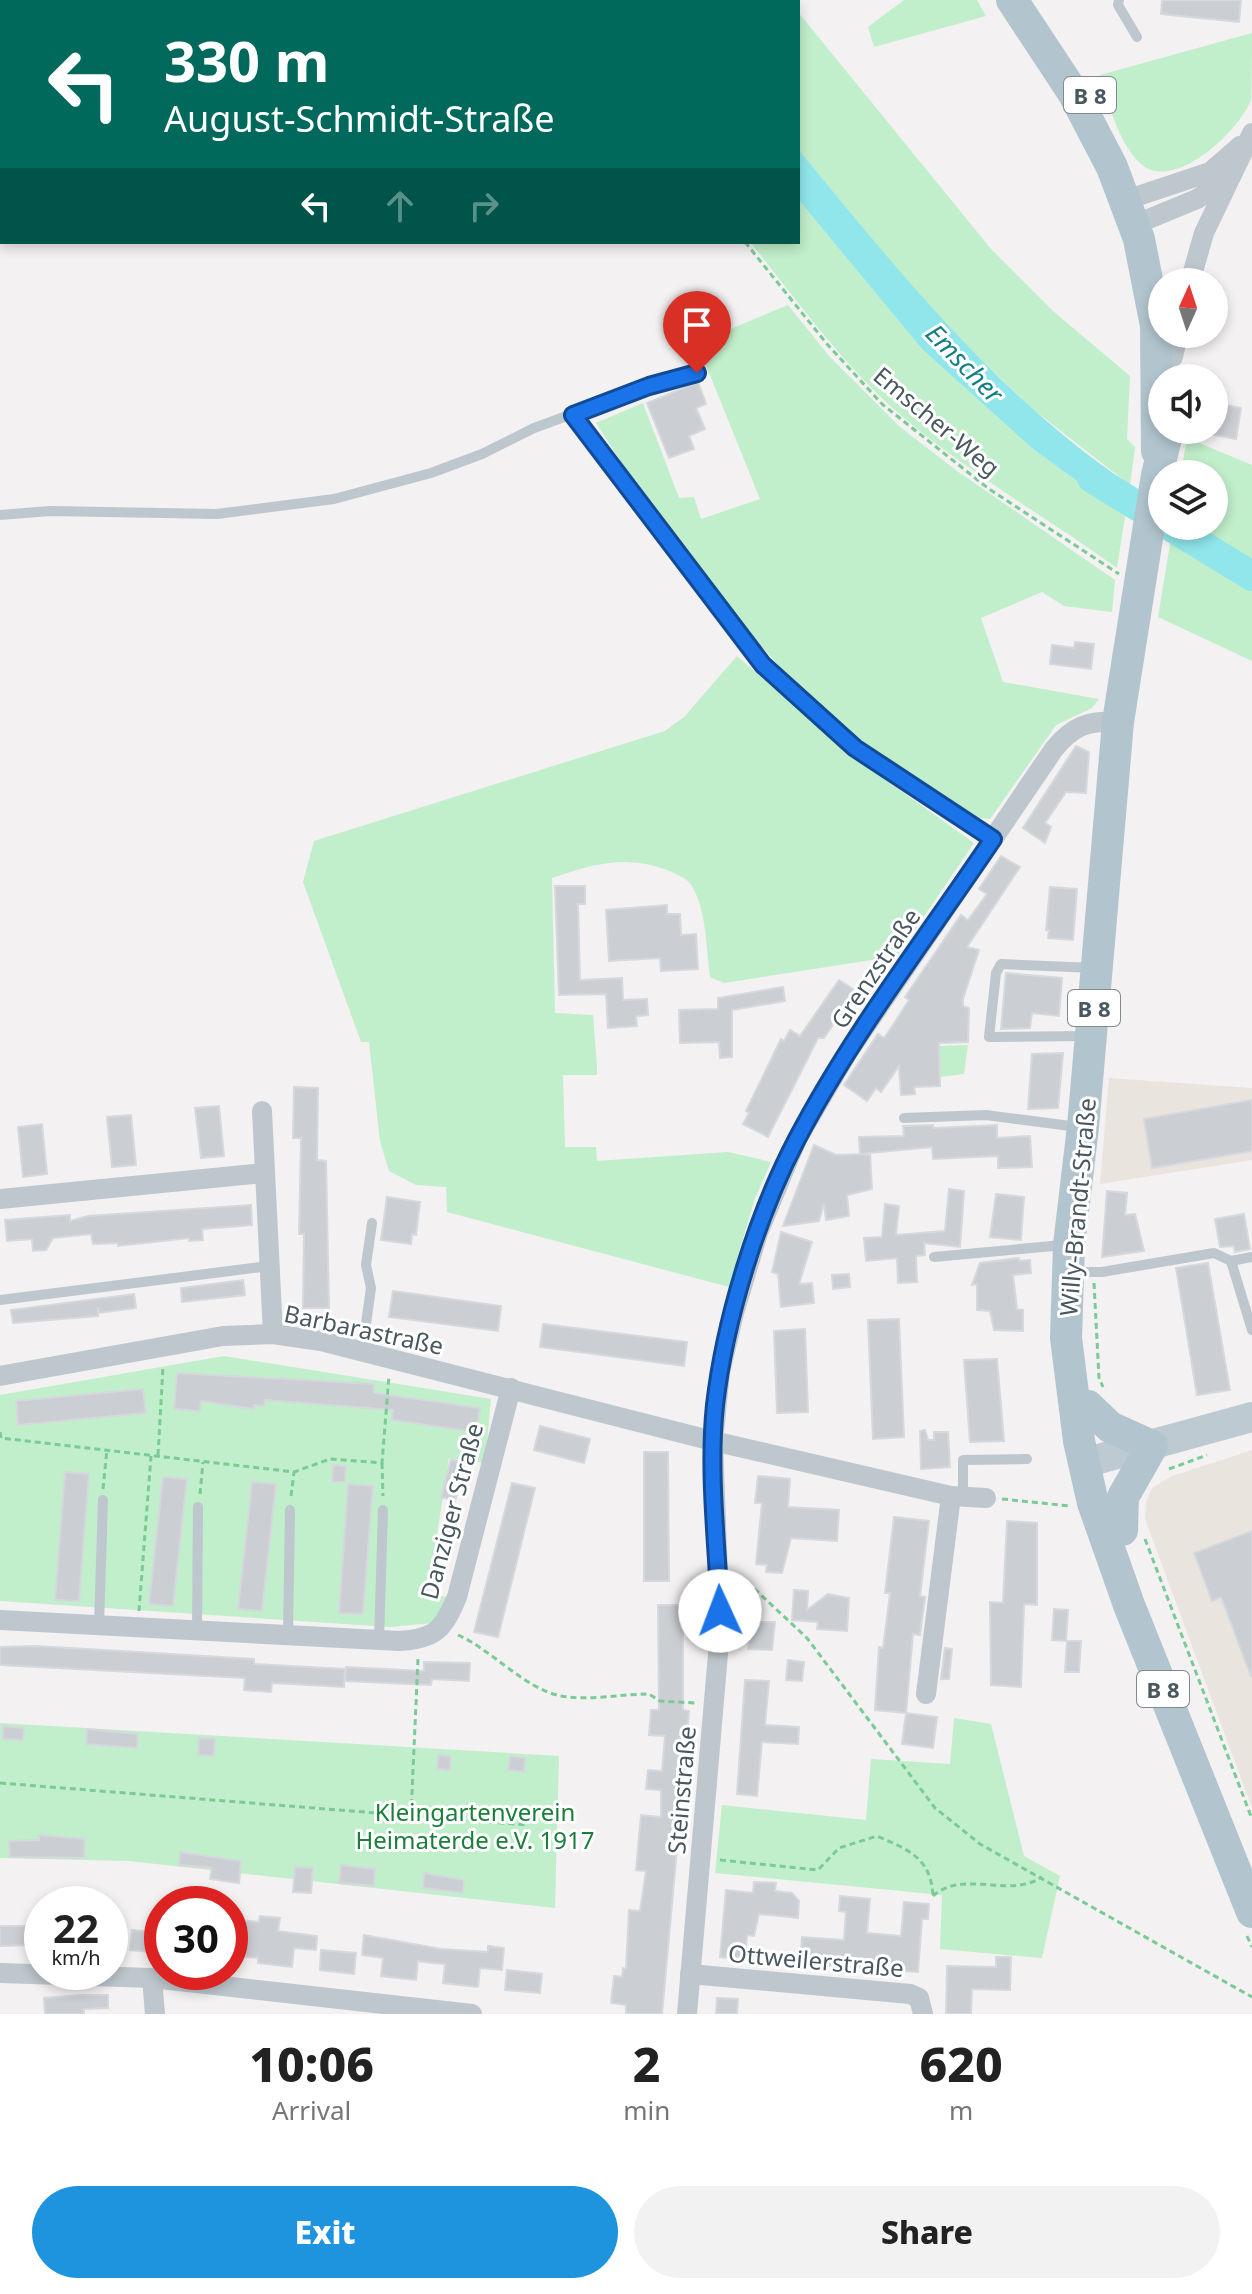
<!DOCTYPE html>
<meta charset="utf-8">
<style>
:root{--surface:#fff;--page:#f2f2f2;--text:#222;--muted:#767676;--accent:#1f94de}
body{margin:0;font-family:"Noto Sans",sans-serif;background:var(--page);color:var(--text);height:100vh;display:flex;flex-direction:column;font-size:30px;white-space:nowrap}
*{box-sizing:border-box;margin:0}
p{font-size:26px;color:var(--muted)}
.icon{flex:none;width:44px;height:44px;fill:none;stroke:currentColor;stroke-width:2;stroke-linecap:round;stroke-linejoin:round}
.map{position:relative;height:2014px;overflow:hidden}
.drawer{display:flex;flex-direction:column;background:var(--surface);flex:1}
.drawer>*{flex:none}
.hud{position:absolute;left:0px;top:0px;width:800px;height:244px;box-shadow:0 4px 12px #0003;background:#00695c;color:#fff;overflow:hidden}
.needle{width:52px;rotate:3deg}
.fabs{position:absolute;left:1148px;top:268px;display:grid;gap:16px}
.fabs a{display:grid;place-items:center;width:80px;height:80px;border-radius:50%;background:var(--surface);box-shadow:0 4px 12px #0003;font-size:40px}
.speed{position:absolute;left:24px;top:1886px;display:flex;gap:16px;font-size:40px;font-weight:700;text-align:center}
.speed>*{display:grid;place-content:center;width:104px;height:104px;border-radius:50%;background:var(--surface);box-shadow:0 4px 12px #0003;line-height:1}
.speed small{font-size:20px;font-weight:400}
.speed .limit{border:12px solid #d22;background:#fff;color:#111}
.pin{position:absolute;display:grid;place-items:center;width:68px;height:68px;color:#fff;margin:-82px -34px;border-radius:50% 50% 50% 0;rotate:-45deg;box-shadow:0 0 8px #0007}
.pin .icon{rotate:45deg}
.me{position:absolute;width:88px;margin:-44px;rotate:358deg;stroke-linejoin:round;filter:drop-shadow(0 0 6px #0008)}
.turn{display:flex;align-items:center;gap:28px;height:168px;padding:0 32px;font-size:36px}
.turn .icon{width:104px;height:104px;stroke-width:2.5}
.turn b{display:block;font-size:56px;line-height:68px}
.lanes{display:flex;align-items:center;height:76px;padding:0 32px;background:#0003;justify-content:center;gap:40px;direction:ltr}
.lanes .off{opacity:.35}
.eta{display:flex;justify-content:space-evenly;align-items:center;height:136px;text-align:center}
.eta b{font-size:48px;font-weight:800;line-height:56px}
.primary-button{display:flex;gap:16px;margin-top:auto;padding:16px 32px}
.primary-button a{flex:1;height:92px;border-radius:48px;background:var(--accent);color:#fff;font-size:32px;font-weight:800;line-height:92px;text-align:center}
.primary-button a+a{background:var(--page);color:var(--text)}
.map>svg:first-child{display:block}
</style>
<div class="map">
<svg width="1252" height="2014" viewBox="0 0 1252 2014">
<rect width="100%" height="100%" fill="#f3f1f1"/>
<g fill="#eae4de">
<polygon points="1109,1078 1252,1088 1252,1160 1100,1184"/>
<polygon points="1252,1450 1252,1808 1145,1519 1146,1502 1152,1488 1172,1476"/>
</g>
<g fill="#c1eecb">
<polygon points="904,0 977,0 986,16 874,47 868,27"/>
<polygon points="798,12 991,249 1053,311 1130,376 1127,439 1135,447 1130,485 1034,410 959,339 908,284 798,149"/>
<path d="M1252 33C1252 52 1252 83 1251 100 1239 131 1174 193 1141 164 1118 143 1109 104 1100 75Z"/>
<path d="M798 199 922 349 1033 449 1125 516 1117 568C1046 517 969 473 903 417 844 367 798 301 750 242H798Z"/>
<polygon points="788,305 829,356 900,427 957,471 1115,580 1112,612 1064,606 1042,592 981,618 1003,682 1099,699 1092,708 1056,725 990,819 979,818 891,764 812,702 742,625 631,477 596,423 643,403 679,498 694,497 701,519 760,499 697,343"/>
<polygon points="1187,438 1252,465 1252,661 1158,617 1173,526 1214,526 1214,474 1181,474"/>
<path d="M737 656 848 753 974 843 897 956 724 983 710 977C706 948 707 912 692 886 688 879 680 876 672 872 628 854 596 863 552 878L555 1013 593 1015 597 1067V1075H563L565 1147H596L597 1161 728 1152 771 1162 754 1201 729 1287 447 1212 446 1187 416 1185 389 1171 380 1141 369 1042H361L303 882 314 841 665 731 684 717Z"/>
<polygon points="968,1045 964,1074 940,1077 939,1046"/>
<polygon points="224,1356 491,1399 485,1463 449,1458 428,1592 449,1598 433,1623 390,1627 0,1601 0,1395"/>
<polygon points="954,1718 991,1724 1024,1856 1060,1876 1042,1958 940,1949 942,1895 715,1873 722,1805 866,1820 871,1759 950,1764"/>
<polygon points="0,1723 559,1756 555,1908 129,1861 0,1858"/>
</g>
<path fill="#90e6ea" d="M798 149C898 271 998 396 1130 485L1125 516 1033 449 922 349 798 199Z"/>
<g fill="none" stroke-linecap="round" stroke-linejoin="round">
<g stroke="#90e6ea" stroke-width="30">
<polyline points="1092,478 1162,521"/>
<polyline points="1170,526 1252,576"/>
</g>
</g>
<g fill="#cbcfd3" stroke="#d5d8dc" stroke-width="2">
<polygon points="1162,0 1241,0 1239,22 1161,14"/>
<polygon points="698,382 706,404 696,408 705,429 689,436 694,449 669,458 647,403"/>
<polygon points="1214,403 1241,408 1236,439 1214,435"/>
<polygon points="1075,642 1094,644 1091,669 1050,664 1052,645 1074,648"/>
<polygon points="1076,746 1089,752 1086,793 1066,792 1045,823 1051,827 1045,843 1023,828"/>
<polygon points="1001,856 1020,867 967,947 979,950 963,999 963,1006 969,1008 968,1042 939,1043 940,1086 914,1087 915,1094 901,1095 899,1066 881,1092 876,1088 867,1101 844,1085 878,1034 884,1038 891,1028 909,1000 905,997 961,915 968,920 987,894 979,889"/>
<polygon points="555,886 585,886 585,904 578,904 580,980 622,978 623,1000 647,999 648,1015 636,1016 637,1026 608,1028 606,994 559,995"/>
<polygon points="1050,887 1077,889 1073,940 1048,938 1049,930 1046,930"/>
<polygon points="667,905 667,914 680,914 681,935 696,934 698,969 661,971 660,958 609,961 606,910"/>
<polygon points="1006,973 1062,978 1059,1016 1032,1013 1030,1028 1001,1029"/>
<polygon points="839,980 856,991 824,1038 818,1038 768,1137 743,1124 749,1113 746,1111 781,1039 784,1041 790,1030 800,1036"/>
<polygon points="783,987 785,1001 732,1010 732,1057 720,1058 719,1042 680,1043 679,1010 718,1009 718,998"/>
<polygon points="1063,1053 1058,1108 1028,1109 1032,1054"/>
<polygon points="294,1087 318,1088 317,1160 326,1161 329,1308 303,1308 304,1234 299,1234 301,1138 293,1138"/>
<polygon points="1252,1100 1252,1151 1152,1168 1144,1119"/>
<polygon points="219,1106 224,1156 201,1158 195,1108"/>
<polygon points="131,1115 136,1165 112,1167 107,1117"/>
<polygon points="42,1124 47,1174 23,1177 18,1127"/>
<polygon points="933,1125 933,1128 997,1125 997,1138 1030,1136 1032,1167 998,1168 998,1156 933,1159 932,1147 860,1154 859,1137 904,1136 903,1126"/>
<polygon points="814,1145 836,1155 870,1154 872,1189 847,1195 849,1216 826,1220 824,1203 819,1221 783,1226"/>
<polygon points="949,1189 964,1191 960,1247 924,1243 925,1255 916,1256 917,1282 898,1283 897,1258 866,1261 864,1238 882,1237 885,1204 899,1206 896,1235 945,1231"/>
<polygon points="1107,1191 1127,1193 1125,1215 1135,1214 1144,1251 1102,1257"/>
<polygon points="996,1194 1024,1197 1021,1240 990,1237"/>
<polygon points="387,1197 420,1202 416,1235 412,1234 411,1244 381,1240"/>
<polygon points="251,1205 252,1225 202,1229 203,1240 189,1241 189,1238 118,1246 118,1243 93,1244 91,1234 53,1238 46,1250 33,1251 32,1239 7,1241 5,1220 70,1215 70,1221 88,1216"/>
<polygon points="1244,1214 1250,1249 1235,1252 1234,1246 1220,1247 1215,1219"/>
<polygon points="781,1232 812,1242 799,1284 812,1283 814,1303 781,1307 778,1274 772,1272"/>
<polygon points="1019,1258 1019,1261 1030,1260 1031,1273 1013,1275 1017,1309 1023,1310 1023,1331 994,1330 990,1311 977,1310 977,1284 972,1285 980,1263"/>
<polygon points="1208,1263 1230,1390 1197,1395 1176,1268"/>
<polygon points="849,1274 850,1287 833,1289 832,1275"/>
<polygon points="243,1280 245,1295 182,1302 181,1288"/>
<polygon points="393,1291 501,1306 498,1331 389,1317"/>
<polygon points="134,1294 136,1308 99,1313 98,1307 98,1316 13,1323 11,1310"/>
<polygon points="899,1319 904,1437 873,1439 868,1320"/>
<polygon points="543,1324 687,1342 684,1366 540,1347"/>
<polygon points="805,1329 808,1412 777,1413 774,1331"/>
<polygon points="997,1359 1004,1441 970,1442 964,1360"/>
<polygon points="177,1373 374,1384 374,1393 480,1408 476,1432 392,1420 393,1410 265,1400 264,1406 254,1405 254,1409 201,1401 200,1411 174,1409"/>
<polygon points="143,1389 146,1413 18,1425 16,1401"/>
<polygon points="540,1426 590,1439 584,1463 534,1450"/>
<polygon points="925,1430 928,1440 934,1440 934,1432 948,1432 950,1467 921,1469 920,1431"/>
<polygon points="644,1452 668,1452 669,1581 644,1581"/>
<polygon points="451,1459 465,1463 455,1501 441,1497"/>
<polygon points="333,1465 346,1466 345,1482 332,1482"/>
<polygon points="65,1472 89,1474 79,1601 55,1600"/>
<polygon points="758,1476 790,1479 788,1507 839,1510 837,1541 791,1538 782,1573 766,1572 767,1565 756,1564 762,1503 755,1503"/>
<polygon points="163,1477 187,1479 173,1606 149,1604"/>
<polygon points="252,1482 276,1484 262,1611 238,1609"/>
<polygon points="512,1483 535,1488 498,1637 474,1632"/>
<polygon points="348,1484 373,1486 363,1614 339,1613"/>
<polygon points="894,1517 929,1521 920,1596 925,1597 920,1635 913,1634 906,1713 937,1717 933,1748 902,1744 906,1713 875,1710 879,1647 883,1648 889,1602 890,1593 885,1593"/>
<polygon points="1007,1521 1037,1523 1037,1605 1024,1604 1021,1687 991,1685 990,1602 1003,1603"/>
<polygon points="1252,1531 1252,1676 1251,1676 1221,1597 1212,1601 1194,1553"/>
<polygon points="794,1590 808,1591 807,1610 828,1594 849,1598 847,1631 817,1629 818,1622 792,1620"/>
<polygon points="658,1605 683,1605 683,1710 689,1711 687,1738 662,2014 626,2014 626,2005 611,2003 614,1976 622,1977 623,1968 626,1969 629,1910 640,1911 646,1871 636,1870 641,1815 661,1817 661,1790 646,1789 648,1770 662,1771 665,1736 649,1735 651,1710 659,1710"/>
<polygon points="1054,1609 1068,1610 1066,1641 1052,1640"/>
<polygon points="751,1622 775,1622 772,1650 748,1649"/>
<polygon points="1067,1641 1081,1641 1079,1672 1065,1672"/>
<polygon points="36,1646 254,1659 254,1664 345,1669 344,1687 272,1683 271,1692 244,1690 245,1678 0,1665 0,1647"/>
<polygon points="945,1648 952,1649 949,1679 941,1679"/>
<polygon points="788,1660 804,1662 802,1681 786,1680"/>
<polygon points="424,1662 470,1663 469,1681 432,1679 431,1685 345,1681 346,1667 424,1671"/>
<polygon points="745,1680 769,1681 765,1725 799,1727 798,1744 762,1742 757,1796 737,1794"/>
<polygon points="3,1726 24,1728 23,1740 3,1739"/>
<polygon points="87,1729 138,1734 137,1748 86,1744"/>
<polygon points="199,1738 215,1739 214,1756 198,1755"/>
<polygon points="438,1755 451,1756 450,1770 437,1769"/>
<polygon points="510,1756 525,1758 524,1772 508,1770"/>
<polygon points="39,1835 85,1839 84,1858 10,1857 9,1841 39,1840"/>
<polygon points="180,1852 241,1861 239,1883 210,1879 212,1868 179,1865"/>
<polygon points="341,1865 375,1869 374,1886 339,1883"/>
<polygon points="295,1867 313,1868 311,1893 293,1892"/>
<polygon points="424,1873 464,1880 463,1893 423,1888"/>
<polygon points="754,1882 776,1883 775,1891 792,1893 799,1901 798,1918 759,1914 754,1936 747,1935 745,1959 720,1957 726,1890 753,1893"/>
<polygon points="840,1896 870,1899 867,1933 901,1936 904,1902 929,1904 928,1919 922,1919 918,1972 800,1964 802,1937 844,1940 846,1912 839,1911"/>
<polygon points="260,1916 280,1918 278,1931 317,1936 316,1950 294,1948 292,1967 258,1963 258,1958 230,1955 233,1919 259,1922"/>
<polygon points="0,1926 29,1926 30,1945 0,1946"/>
<polygon points="132,1930 162,1933 162,1953 130,1950"/>
<polygon points="364,1935 441,1949 488,1952 488,1946 504,1948 502,1970 480,1968 478,1987 443,1983 445,1964 432,1963 418,1961 416,1980 381,1976 383,1958 362,1955"/>
<polygon points="321,1950 356,1953 354,1974 320,1970"/>
<polygon points="996,1957 1011,1957 1010,1990 972,1989 971,2014 946,2014 947,1966 996,1967"/>
<polygon points="507,1970 542,1974 540,1993 505,1990"/>
<polygon points="83,1995 108,1995 108,2008 84,2009 84,2014 45,2014 44,1998"/>
<polygon points="717,1998 738,1999 737,2014 716,2014"/>
</g>
<g fill="none" stroke-linecap="round" stroke-linejoin="round">
<g stroke="#7acb95" stroke-width="3" stroke-dasharray="6 4" stroke-linecap="butt">
<polyline points="555,0 557,2"/>
<polyline points="745,242 827,344 882,404 989,489 1119,574"/>
<polyline points="1094,1283 1099,1378 1103,1387"/>
<polyline points="0,1432 1,1438 294,1472 330,1459 382,1463 389,1376"/>
<polyline points="158,1455 163,1367"/>
<polyline points="382,1463 383,1496"/>
<polyline points="1169,1469 1207,1455"/>
<polyline points="103,1489 107,1449"/>
<polyline points="200,1494 203,1462"/>
<polyline points="291,1496 294,1472"/>
<polyline points="1002,1499 1070,1506"/>
<polyline points="1145,1539 1252,1819"/>
<polyline points="747,1582 807,1638 935,1808 980,1844 1252,1997"/>
<polyline points="139,1611 151,1456"/>
<path d="M458 1635C492 1650 525 1689 561 1696 587 1701 622 1694 649 1694L660 1701 695 1703"/>
<polyline points="0,1783 527,1825"/>
<polyline points="411,1815 418,1659"/>
<path d="M720 1860 818 1870 839 1848 877 1836C909 1850 931 1858 933 1896"/>
<path d="M933 1896C963 1869 1009 1899 1042 1877"/>
<polyline points="1247,1936 1252,1947"/>
</g>
<g stroke="#bdc7cd" stroke-width="10">
<polyline points="1119,0 1118,5 1137,37"/>
<polyline points="573,415 763,665 855,748 993,839"/>
<polyline points="0,515 50,511 217,514 334,499 431,473 482,454 534,428 649,386 697,373"/>
<polyline points="1087,1036 989,1037 996,973 1001,964 1095,968"/>
<polyline points="904,1118 986,1115 1078,1127"/>
<polyline points="934,1257 1063,1245"/>
<polyline points="1231,1261 1252,1330"/>
<polyline points="1074,1272 1102,1272 1214,1253 1231,1261 1252,1257"/>
<polyline points="0,1300 269,1266"/>
<polyline points="362,1352 371,1288 366,1265 372,1223"/>
<polyline points="963,1497 963,1460 1027,1459"/>
<polyline points="99,1625 103,1500"/>
<polyline points="197,1630 198,1507"/>
<polyline points="288,1635 290,1510"/>
<polyline points="379,1640 383,1510"/>
</g>
<g stroke="#bdc7cd" stroke-width="20">
<polyline points="1126,200 1210,172 1240,146"/>
<polyline points="1134,225 1197,199 1228,179"/>
<polyline points="1190,282 1204,233 1252,133"/>
<polyline points="1173,357 1178,334"/>
<polyline points="262,1111 273,1334"/>
<polyline points="0,1199 264,1173"/>
<polyline points="0,1376 223,1336 273,1334 321,1341 713,1441 951,1496 986,1498"/>
<path d="M0 1620 399 1641C435 1639 443 1630 457 1597L511 1388"/>
<polyline points="926,1694 951,1496"/>
<polyline points="0,1973 152,1978 472,2014"/>
<polyline points="690,1974 910,1994 919,1998 923,2014"/>
<polyline points="152,1978 155,2014"/>
<path d="M687 2014 720 1631 713 1441 720 1372 734 1313 758 1233 797 1139 848 1052 1054 749C1073 726 1088 720 1118 722"/>
</g>
<polyline stroke="#bdcad1" stroke-width="30" points="1084,1463 1252,1417"/>
<g stroke="#b2c5ce" stroke-width="32">
<polyline points="1012,0 1074,94 1112,167 1139,239 1156,326 1157,451"/>
<polyline points="1168,430 1157,475 1118,722 1083,1127 1069,1245 1066,1338 1079,1441 1093,1503 1129,1605 1252,1912"/>
<polyline points="1088,1406 1110,1427 1152,1446 1123,1497 1122,1530"/>
</g>
</g>
<g fill="none" stroke-linecap="round" stroke-linejoin="round">
<defs>
<path id="route" d="M697 373 649 386 573 415 763 665 855 748 993 839C927 937 852 1034 797 1139 757 1215 725 1319 715 1405 708 1472 717 1543 720 1611"/>
</defs>
<use href="#route" stroke="#114b97" stroke-width="20"/>
<use href="#route" stroke="#1a73e8" stroke-width="14"/>
</g>
<g text-anchor="middle" dominant-baseline="central" stroke-width="6" stroke-linejoin="round" paint-order="stroke">
<g fill="#fff" stroke="#80898e" stroke-width="2">
<rect x="1064" y="77" width="52" height="36" rx="6"/>
<rect x="1068" y="990" width="52" height="36" rx="6"/>
<rect x="1137" y="1671" width="52" height="36" rx="6"/>
</g>
<g font-size="22" font-weight="bold" fill="#49575e">
<text x="1090" y="95">B 8</text>
<text x="1094" y="1008">B 8</text>
<text x="1163" y="1689">B 8</text>
</g>
<g font-size="24" fill="#49575e" stroke="#fff">
<text transform="translate(937 421) rotate(40)">Emscher-Weg</text>
<text transform="translate(875 968) rotate(-56)">Grenzstraße</text>
<text transform="translate(1077 1207) rotate(-85)">Willy-Brandt-Straße</text>
<text transform="translate(364 1329) rotate(12)">Barbarastraße</text>
<text transform="translate(451 1511) rotate(-75)">Danziger Straße</text>
<text transform="translate(681 1790) rotate(-85)">Steinstraße</text>
<text transform="translate(816 1960) rotate(5)">Ottweilerstraße</text>
</g>
<g font-size="24" fill="#1b7e3b" stroke="#fff">
<text x="475" y="1811">Kleingartenverein<tspan x="475" dy="28">Heimaterde e.V. 1917</tspan></text>
</g>
<g font-size="26" font-style="italic" fill="#117e82" stroke="#fff">
<text transform="translate(965 363) rotate(46)">Emscher</text>
</g>
</g>
</svg>
<div class="fabs">
<a><svg class="needle" viewBox="-14 -14 28 28"><path d="M0-13l5 13h-10z" fill="#e53935"/><path d="M0 13l5-13h-10z" fill="#767676"/></svg></a>
<a><svg class="icon" aria-label="sound" viewBox="0 0 24 24"><path d="M4 9h4l5-4v14l-5-4H4zM17 9q2 3 0 6"/></svg></a>
<a><svg class="icon" aria-label="layers" viewBox="0 0 24 24"><path d="M12 4l9 5-9 5-9-5zM3 14l9 5 9-5"/></svg></a>
</div>
<div class="speed"><div>22<small>km/h</small></div><div class="limit">30</div></div>
<div class="pin" style="left:697px;top:373px;background:#d93025"><svg class="icon" aria-label="arrive" viewBox="0 0 24 24"><path d="M6 21V4h12l-3 4 3 4H6"/></svg></div>
<svg class="me" style="left:720px;top:1611px" viewBox="-20 -20 40 40"><circle r="19" fill="#fff"/><path d="M0-13L10 11 0 6-10 11z" fill="#1a73e8"/></svg>
<div class="hud">
<div class="turn"><svg class="icon" aria-label="left" viewBox="0 0 24 24"><path d="M17 20v-9H6M10 6l-5 5 5 5"/></svg><div><b>330 m</b>August-Schmidt-Straße</div></div>
<div class="lanes"><svg class="icon" aria-label="left" viewBox="0 0 24 24"><path d="M17 20v-9H6M10 6l-5 5 5 5"/></svg><svg class="icon off" aria-label="ahead" viewBox="0 0 24 24"><path d="M12 20V5M6 11l6-6 6 6"/></svg><svg class="icon off" aria-label="right" viewBox="0 0 24 24"><path d="M7 20v-9h11M14 6l5 5-5 5"/></svg></div>
</div>
</div>
<section class="drawer">
<div class="eta">
<div><b>10:06</b><p>Arrival</p></div>
<div><b>2</b><p>min</p></div>
<div><b>620</b><p>m</p></div>
</div>
<div class="primary-button"><a>Exit</a><a>Share</a></div>
</section>
